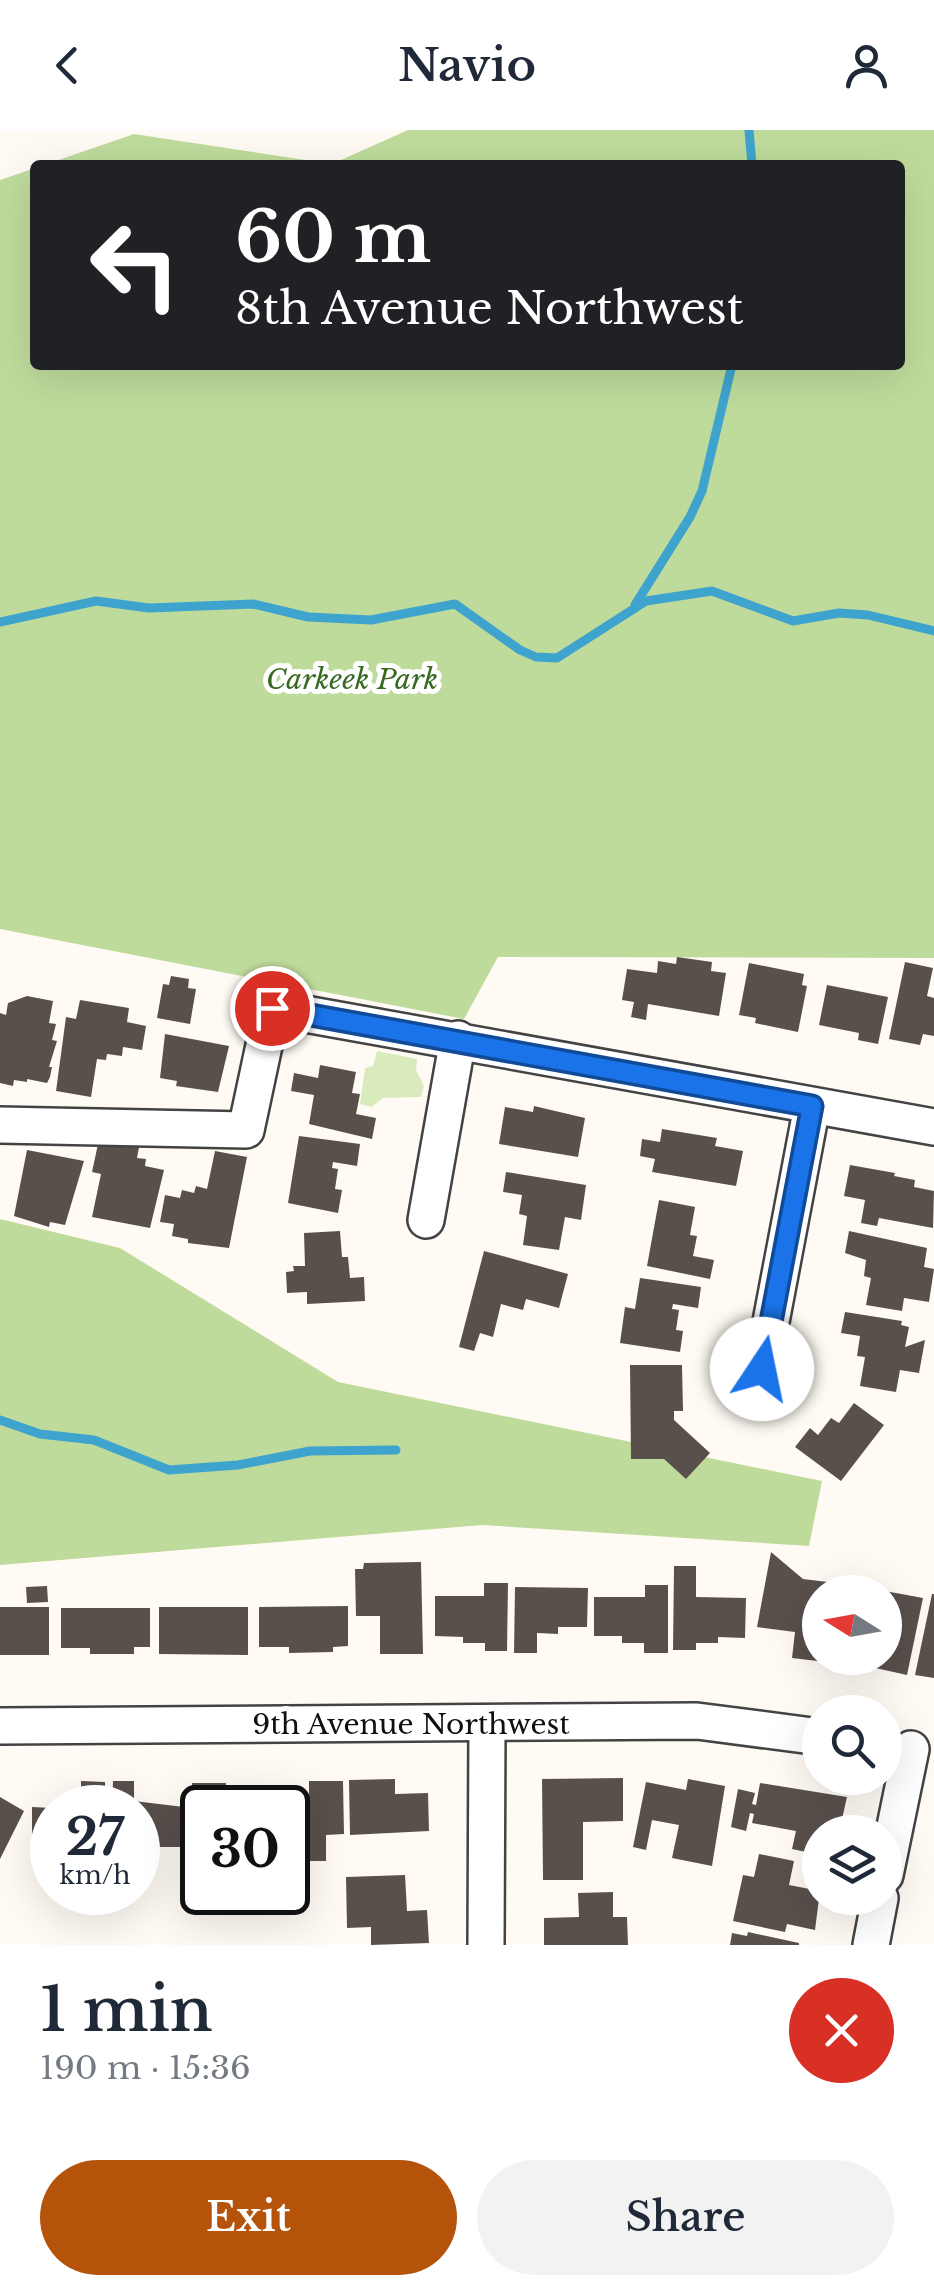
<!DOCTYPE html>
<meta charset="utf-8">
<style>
:root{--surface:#fff;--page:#f2f2f3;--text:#1f2937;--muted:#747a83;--accent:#b45309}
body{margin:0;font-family:"Libre Baskerville",serif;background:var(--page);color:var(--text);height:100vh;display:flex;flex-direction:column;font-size:38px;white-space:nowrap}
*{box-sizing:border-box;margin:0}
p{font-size:32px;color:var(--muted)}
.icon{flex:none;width:55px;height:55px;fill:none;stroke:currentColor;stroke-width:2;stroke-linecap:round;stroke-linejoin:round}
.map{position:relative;height:1815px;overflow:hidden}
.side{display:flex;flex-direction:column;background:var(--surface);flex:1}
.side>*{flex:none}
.banner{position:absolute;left:30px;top:30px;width:875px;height:210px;border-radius:10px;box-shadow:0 10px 40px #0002;background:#202124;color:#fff;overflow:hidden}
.needle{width:65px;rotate:281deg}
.tools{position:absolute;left:802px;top:1445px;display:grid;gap:20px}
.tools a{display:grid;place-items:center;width:100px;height:100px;border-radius:50%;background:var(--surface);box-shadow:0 10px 40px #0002;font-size:50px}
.speed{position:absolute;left:30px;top:1655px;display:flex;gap:20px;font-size:50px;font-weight:700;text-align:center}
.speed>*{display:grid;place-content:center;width:130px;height:130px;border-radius:50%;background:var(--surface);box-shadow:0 10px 40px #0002;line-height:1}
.speed small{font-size:25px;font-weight:400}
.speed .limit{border:5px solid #111;border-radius:15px;background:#fff;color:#111}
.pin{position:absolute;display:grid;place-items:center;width:85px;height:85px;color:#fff;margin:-42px;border:5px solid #fff;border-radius:50%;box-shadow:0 2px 10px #0007}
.me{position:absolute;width:110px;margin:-55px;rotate:11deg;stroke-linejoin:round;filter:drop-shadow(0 0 8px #0008)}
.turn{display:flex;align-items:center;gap:35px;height:210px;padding:0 40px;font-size:45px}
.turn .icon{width:130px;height:130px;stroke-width:2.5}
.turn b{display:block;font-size:70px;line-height:85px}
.round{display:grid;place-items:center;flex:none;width:105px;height:105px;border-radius:52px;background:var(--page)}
.overview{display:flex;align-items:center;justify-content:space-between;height:170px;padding:0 40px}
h1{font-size:60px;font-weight:600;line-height:75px}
.action{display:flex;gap:20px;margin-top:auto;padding:20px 40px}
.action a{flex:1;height:115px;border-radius:60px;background:var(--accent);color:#fff;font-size:40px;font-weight:600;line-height:115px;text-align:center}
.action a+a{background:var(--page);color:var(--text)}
header{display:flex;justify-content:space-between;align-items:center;height:130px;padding:0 40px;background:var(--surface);font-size:45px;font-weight:600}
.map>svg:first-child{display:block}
</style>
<header><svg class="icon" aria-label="back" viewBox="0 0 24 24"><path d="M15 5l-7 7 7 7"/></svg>Navio<svg class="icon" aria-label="person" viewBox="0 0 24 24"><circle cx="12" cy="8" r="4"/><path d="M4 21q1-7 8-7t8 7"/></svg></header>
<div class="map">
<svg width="934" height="1815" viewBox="0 0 934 1815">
<rect width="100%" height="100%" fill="#fffbf4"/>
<polygon fill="#d9eabc" points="377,921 417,929 416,940 424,956 421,967 383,968 372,977 360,974 365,938 373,936"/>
<g fill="#bfdb9c">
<polygon points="408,0 934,0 934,828 498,827 464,889 0,799 0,50 35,38 35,235 900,235 900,35 44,35 134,4 332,34"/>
<polygon points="0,1089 120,1118 338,1252 822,1351 809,1416 482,1395 0,1435"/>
</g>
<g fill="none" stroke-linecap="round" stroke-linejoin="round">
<g stroke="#3fa4cd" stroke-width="9">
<polyline points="749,0 752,35"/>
<polyline points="635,475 690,387 702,361 732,235"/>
<polyline points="0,492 96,471 149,478 253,474 308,487 371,490 455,474 520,520 536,527 557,528 646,471 712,461 793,491 839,483 868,485 934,501"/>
<polyline points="0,1290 40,1304 94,1310 169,1340 238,1335 310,1321 396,1320"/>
</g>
</g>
<g fill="#59504c">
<polygon points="677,827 712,832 711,841 726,843 719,886 648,874 646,890 631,887 634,872 622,870 627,839 657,843 658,831 676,834"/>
<polygon points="905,832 933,838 927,866 934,868 934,906 923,904 920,915 889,909"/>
<polygon points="749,833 804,844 802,855 807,856 798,902 755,893 756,888 739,885"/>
<polygon points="171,846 189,849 188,858 196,859 190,894 157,888 163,854 169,855"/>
<polygon points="827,855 888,867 878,914 858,910 859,903 819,895"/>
<polygon points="27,866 53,871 49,893 56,894 52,910 57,911 49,937 52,937 50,947 47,953 27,949 27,952 14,950 13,956 0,953 0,883 6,885 8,873"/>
<polygon points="80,870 129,878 127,892 146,896 142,920 123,917 122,926 107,924 106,930 97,929 91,967 56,961 66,887 76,889"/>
<polygon points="165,904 229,916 218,962 176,956 177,951 160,948"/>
<polygon points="320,935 356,942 352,963 360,964 356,984 376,988 372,1009 309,994 314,965 291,961 294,943 318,948"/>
<polygon points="534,976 585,988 578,1027 499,1014 505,977 533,982"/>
<polygon points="662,999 717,1008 715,1016 743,1021 736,1056 652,1042 655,1029 640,1026 642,1009 660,1012"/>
<polygon points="299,1006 360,1014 357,1036 333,1032 332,1038 338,1039 335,1059 342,1060 338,1083 288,1073"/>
<polygon points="105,1010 139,1017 137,1028 146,1029 145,1036 164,1040 150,1098 92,1087 101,1044 92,1042 98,1014 103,1015"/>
<polygon points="27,1020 84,1031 65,1095 50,1092 49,1097 14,1086"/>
<polygon points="215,1021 247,1027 229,1118 188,1113 188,1109 172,1106 174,1094 160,1092 165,1065 180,1068 182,1060 194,1063 196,1056 207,1059"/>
<polygon points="850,1035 895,1043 894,1046 915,1050 914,1057 934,1061 933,1098 879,1088 877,1096 861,1093 865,1070 844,1066"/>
<polygon points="506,1042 586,1055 581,1090 565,1087 559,1120 523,1115 527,1086 519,1084 522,1065 503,1062"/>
<polygon points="659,1070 695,1077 690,1105 697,1106 693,1126 714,1130 710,1149 647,1136"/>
<polygon points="340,1101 342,1127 348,1127 350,1148 364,1147 365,1171 307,1174 307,1162 287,1163 286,1142 294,1141 293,1136 305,1136 304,1103"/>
<polygon points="849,1101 927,1118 924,1137 934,1139 929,1172 904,1168 902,1181 866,1175 871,1148 864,1146 866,1130 845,1123"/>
<polygon points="484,1121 568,1144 559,1178 526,1169 523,1180 501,1174 493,1207 480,1203 474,1221 459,1217"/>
<polygon points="640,1148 701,1157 698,1178 673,1174 672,1179 679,1180 676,1200 683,1201 680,1222 620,1213 625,1177 635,1179"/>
<polygon points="845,1182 902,1191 901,1195 909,1197 905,1217 925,1210 919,1243 900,1240 896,1262 860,1256 865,1227 857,1226 860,1206 841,1203"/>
<polygon points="630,1235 682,1235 683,1281 674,1281 674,1290 710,1323 686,1349 664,1329 631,1329"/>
<polygon points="854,1273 884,1295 841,1351 795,1317 810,1298 818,1305 831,1288 839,1293"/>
<polygon points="771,1422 803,1449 836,1453 835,1462 820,1462 820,1528 827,1528 826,1532 792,1528 795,1502 757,1497"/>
<polygon points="421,1432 423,1524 380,1524 380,1486 356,1486 355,1439 363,1439 364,1433"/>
<polygon points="674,1436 696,1436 696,1467 746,1468 745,1508 718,1507 718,1513 696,1513 696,1520 673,1520"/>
<polygon points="484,1453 508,1453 507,1521 485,1521 485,1513 463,1513 463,1507 435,1506 435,1466 484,1466"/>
<polygon points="645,1455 668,1455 668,1523 644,1523 644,1513 622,1513 622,1506 594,1506 594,1467 645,1467"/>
<polygon points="47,1456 48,1472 27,1473 26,1457"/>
<polygon points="515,1457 588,1458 587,1497 558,1497 558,1504 537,1503 537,1523 514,1523"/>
<polygon points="885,1461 923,1468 907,1545 871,1537 873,1528 885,1528"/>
<polygon points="932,1464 934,1464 934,1548 915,1545"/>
<polygon points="348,1476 348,1516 333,1517 333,1522 289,1523 289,1517 259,1517 259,1477"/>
<rect x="0" y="1477" width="49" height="48"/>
<polygon points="159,1477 248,1477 248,1525 159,1524"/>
<polygon points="61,1478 150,1478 150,1517 134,1517 134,1524 90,1524 90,1518 61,1518"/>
<polygon points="623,1648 623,1691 583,1692 583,1750 543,1750 542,1649"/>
<polygon points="395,1649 395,1664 428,1663 429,1701 350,1705 349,1650"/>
<polygon points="688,1649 725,1656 712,1736 672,1728 679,1695 652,1690 646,1720 633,1717 646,1652 686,1660"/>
<polygon points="81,1651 105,1652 105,1678 60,1678 60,1672 81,1673"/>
<polygon points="113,1651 134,1651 134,1671 184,1677 183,1717 138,1717 138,1678 112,1678"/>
<polygon points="309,1651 343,1651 344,1704 326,1705 326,1731 288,1731 288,1678 273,1678 273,1671 309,1671"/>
<polygon points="192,1653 226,1653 225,1671 263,1672 263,1678 202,1678 202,1706 191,1706"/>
<polygon points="760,1653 847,1667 839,1702 820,1702 820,1725 792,1719 796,1701 752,1693 754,1684 750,1683 746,1701 731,1697 738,1659 755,1663 752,1674 756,1675"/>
<polygon points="0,1667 24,1681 0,1729"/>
<polygon points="32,1677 52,1678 52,1716 32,1716"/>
<polygon points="759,1724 794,1731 789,1755 820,1761 815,1800 787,1794 785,1802 733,1791 743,1745 754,1747"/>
<polygon points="405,1745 407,1781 427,1780 429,1813 371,1815 371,1797 347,1798 346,1747"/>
<polygon points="613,1762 613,1787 627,1787 628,1815 544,1815 544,1788 579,1787 578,1763"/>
<polygon points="748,1802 799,1813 799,1815 730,1815 732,1803 747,1806"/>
</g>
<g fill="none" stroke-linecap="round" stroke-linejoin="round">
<defs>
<g id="minor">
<polyline points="0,995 246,1000 272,878 934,997"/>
<polyline points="426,1090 458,909"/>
<polyline points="762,1239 812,976"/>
<polyline points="0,1596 697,1591 820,1607"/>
<polyline points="885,1745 911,1619"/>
<polyline points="486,1815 487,1595"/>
<polyline points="871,1815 880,1768"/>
</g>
</defs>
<use href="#minor" stroke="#434343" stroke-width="40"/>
<use href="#minor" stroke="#fff" stroke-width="35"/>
</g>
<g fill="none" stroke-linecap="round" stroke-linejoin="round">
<defs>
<polyline id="route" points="272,878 812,976 762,1239"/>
</defs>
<use href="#route" stroke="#114b97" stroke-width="25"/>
<use href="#route" stroke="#1a73e8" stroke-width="18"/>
</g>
<g text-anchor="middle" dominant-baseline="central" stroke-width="10" stroke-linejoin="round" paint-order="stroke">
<g font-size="28" font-style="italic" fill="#376920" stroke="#fff">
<text x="352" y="549">Carkeek Park</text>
</g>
<g font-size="28" fill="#101010" stroke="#fff">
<text x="411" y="1594">9th Avenue Northwest</text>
</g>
</g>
</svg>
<div class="tools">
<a><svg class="needle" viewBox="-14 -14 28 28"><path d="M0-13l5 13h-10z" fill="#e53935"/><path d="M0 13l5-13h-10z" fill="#747a83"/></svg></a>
<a><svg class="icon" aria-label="search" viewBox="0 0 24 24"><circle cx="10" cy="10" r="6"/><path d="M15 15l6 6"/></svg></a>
<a><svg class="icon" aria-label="layers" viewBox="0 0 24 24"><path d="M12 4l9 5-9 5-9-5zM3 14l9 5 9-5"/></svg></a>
</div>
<div class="speed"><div>27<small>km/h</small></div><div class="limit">30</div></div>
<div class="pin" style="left:272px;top:878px;background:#d93025"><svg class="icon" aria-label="arrive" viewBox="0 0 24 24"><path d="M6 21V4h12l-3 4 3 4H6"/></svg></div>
<svg class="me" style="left:762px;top:1239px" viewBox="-20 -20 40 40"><circle r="19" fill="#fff"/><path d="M0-13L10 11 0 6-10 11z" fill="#1a73e8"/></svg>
<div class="banner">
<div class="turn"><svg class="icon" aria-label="left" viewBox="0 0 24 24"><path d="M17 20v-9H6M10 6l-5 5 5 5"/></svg><div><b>60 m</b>8th Avenue Northwest</div></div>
</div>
</div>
<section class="side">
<div class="overview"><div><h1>1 min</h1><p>190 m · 15:36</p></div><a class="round" style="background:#d93025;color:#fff"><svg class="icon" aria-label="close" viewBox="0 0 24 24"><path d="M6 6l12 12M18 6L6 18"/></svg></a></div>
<div class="action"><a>Exit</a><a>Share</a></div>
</section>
